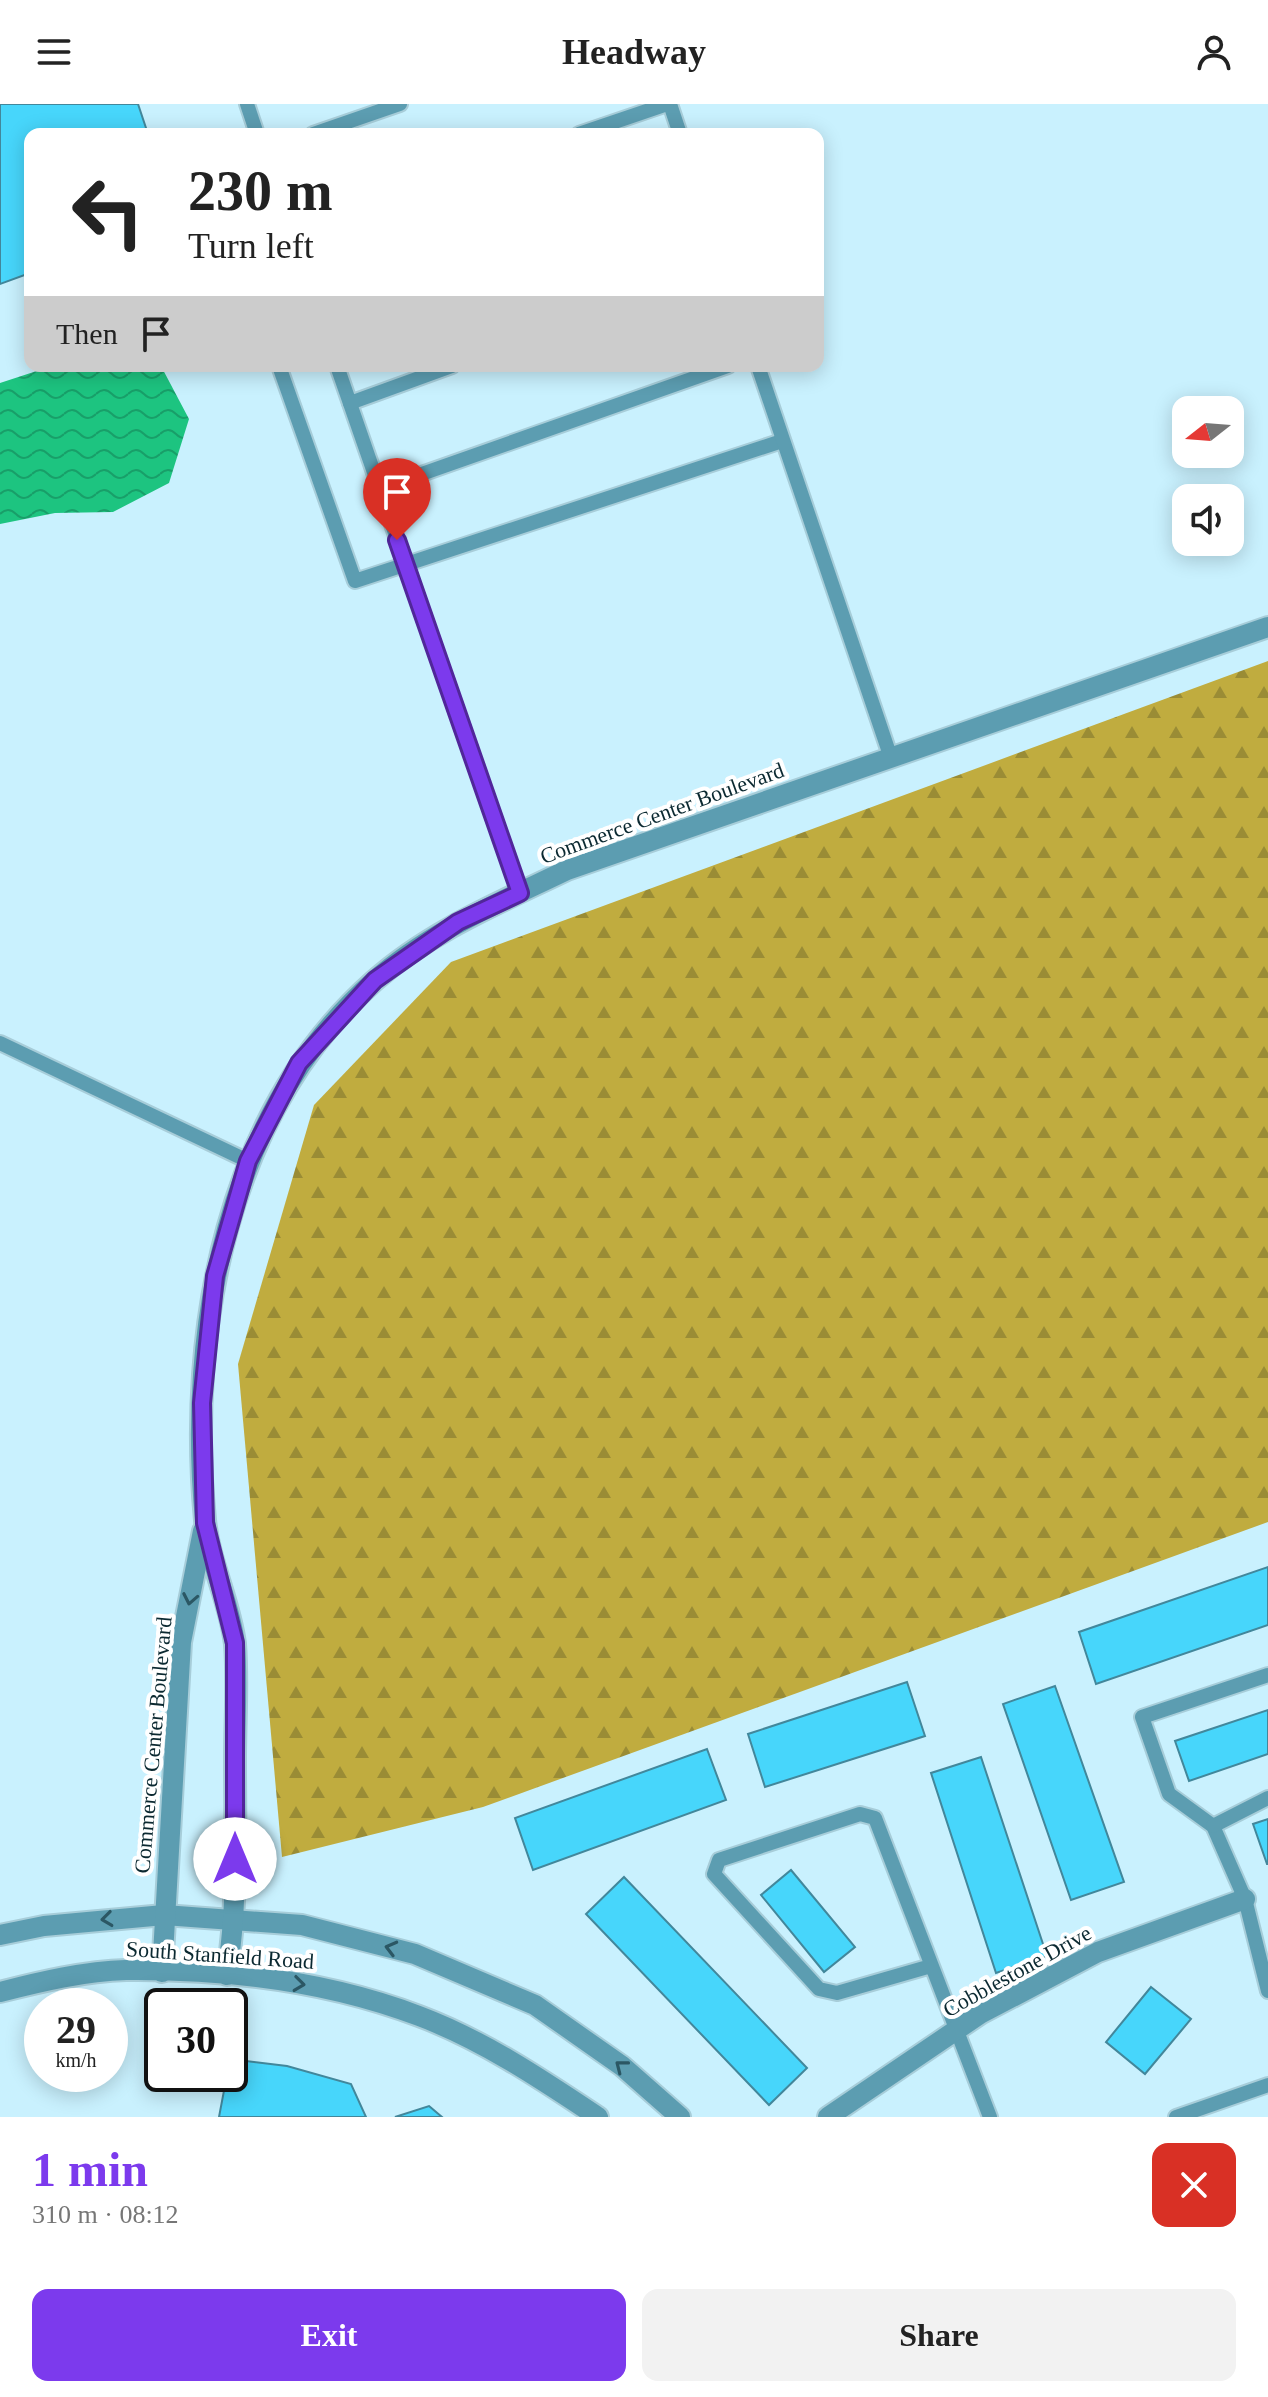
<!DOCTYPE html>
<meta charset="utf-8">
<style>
:root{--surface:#fff;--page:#f2f2f2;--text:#222;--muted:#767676;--accent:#7c3aed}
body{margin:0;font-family:Georgia,serif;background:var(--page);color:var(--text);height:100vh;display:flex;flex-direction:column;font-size:30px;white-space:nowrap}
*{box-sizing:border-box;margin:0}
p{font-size:26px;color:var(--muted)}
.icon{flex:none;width:44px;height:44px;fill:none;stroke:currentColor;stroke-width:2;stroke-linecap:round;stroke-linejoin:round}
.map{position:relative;height:2013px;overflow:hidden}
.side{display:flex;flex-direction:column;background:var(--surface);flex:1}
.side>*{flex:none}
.banner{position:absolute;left:24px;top:24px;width:800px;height:244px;border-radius:16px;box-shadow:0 4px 20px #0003;background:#fff;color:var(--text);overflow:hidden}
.needle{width:52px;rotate:253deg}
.fabs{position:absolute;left:1172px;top:292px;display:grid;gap:16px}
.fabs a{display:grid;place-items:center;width:72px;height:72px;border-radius:16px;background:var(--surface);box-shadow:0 4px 20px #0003;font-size:40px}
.speed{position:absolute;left:24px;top:1884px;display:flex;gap:16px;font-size:40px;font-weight:700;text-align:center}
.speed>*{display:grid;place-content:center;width:104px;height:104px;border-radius:50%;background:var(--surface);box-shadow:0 4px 20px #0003;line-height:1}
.speed small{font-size:20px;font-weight:400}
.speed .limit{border:4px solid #111;border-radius:12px;background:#fff;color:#111}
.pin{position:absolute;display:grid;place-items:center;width:68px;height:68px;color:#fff;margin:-82px -34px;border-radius:50% 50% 50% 0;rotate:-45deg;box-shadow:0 0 8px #0007}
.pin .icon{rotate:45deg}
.me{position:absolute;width:88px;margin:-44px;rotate:0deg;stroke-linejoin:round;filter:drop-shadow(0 0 6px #0008)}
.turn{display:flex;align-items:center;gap:28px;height:168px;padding:0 32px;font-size:36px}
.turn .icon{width:104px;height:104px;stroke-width:2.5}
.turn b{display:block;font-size:56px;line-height:68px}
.then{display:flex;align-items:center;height:76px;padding:0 32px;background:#0003;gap:16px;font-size:30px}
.round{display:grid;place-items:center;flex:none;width:84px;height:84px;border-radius:16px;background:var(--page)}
.summary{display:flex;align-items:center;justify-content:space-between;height:136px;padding:0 32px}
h1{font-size:48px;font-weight:700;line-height:60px;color:var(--accent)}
.action{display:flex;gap:16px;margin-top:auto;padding:16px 32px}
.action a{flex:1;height:92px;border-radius:16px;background:var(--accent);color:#fff;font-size:32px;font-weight:700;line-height:92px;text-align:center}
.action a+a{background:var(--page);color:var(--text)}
header{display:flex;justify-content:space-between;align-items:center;height:104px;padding:0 32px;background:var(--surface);font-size:36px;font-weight:700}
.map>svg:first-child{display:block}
</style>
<header><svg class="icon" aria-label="menu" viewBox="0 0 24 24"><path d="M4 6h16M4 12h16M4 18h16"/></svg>Headway<svg class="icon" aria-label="person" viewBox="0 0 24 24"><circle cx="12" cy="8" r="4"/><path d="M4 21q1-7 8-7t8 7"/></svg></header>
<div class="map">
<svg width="1268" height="2013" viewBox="0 0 1268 2013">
<defs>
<pattern id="forest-firs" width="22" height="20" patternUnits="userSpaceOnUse" patternTransform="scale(2)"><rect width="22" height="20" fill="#c0ac3f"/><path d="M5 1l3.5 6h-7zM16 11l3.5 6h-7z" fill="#9a8c35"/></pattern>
<pattern id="water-waves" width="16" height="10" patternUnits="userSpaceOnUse" patternTransform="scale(2)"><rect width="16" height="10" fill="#1dc480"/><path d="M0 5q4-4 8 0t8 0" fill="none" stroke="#189f69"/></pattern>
</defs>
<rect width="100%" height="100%" fill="#c9f1fe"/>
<polygon fill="url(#forest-firs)" points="1268,557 1268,1418 483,1703 282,1753 238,1260 314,1001 451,858"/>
<polygon fill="url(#water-waves)" points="52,262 161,262 189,315 169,379 113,408 55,409 0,420 0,279"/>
<g fill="#47d6fb" stroke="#42879b" stroke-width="2">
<polygon points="0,0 138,0 148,30 30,30 30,169 0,180"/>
<polygon points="1268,1463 1268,1521 1096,1580 1079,1528"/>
<polygon points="907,1578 925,1632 765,1683 748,1630"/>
<polygon points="1055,1582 1124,1778 1071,1796 1003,1600"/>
<polygon points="1268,1606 1268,1650 1189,1677 1175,1637"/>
<polygon points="707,1645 726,1696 533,1766 515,1714"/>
<polygon points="981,1653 1047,1852 996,1869 931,1669"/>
<polygon points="1268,1715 1268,1760 1267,1760 1253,1720"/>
<polygon points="791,1766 855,1843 824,1868 761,1791"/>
<polygon points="624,1773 807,1964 769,2001 586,1810"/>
<polygon points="1151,1883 1191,1915 1145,1970 1106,1938"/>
<polygon points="230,1955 287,1962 351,1980 366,2013 219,2013"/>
<polygon points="429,2002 442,2013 395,2013"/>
</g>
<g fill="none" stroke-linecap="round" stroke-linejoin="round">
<defs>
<g id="lane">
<polyline points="247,0 257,30"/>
<polyline points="670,0 680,30"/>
<polyline points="313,30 400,0"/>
<polyline points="579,30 667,0"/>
<polyline points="279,262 355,477 782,337"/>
<polyline points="337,262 520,789"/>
<polyline points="758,262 891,654"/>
<polyline points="350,299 452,262"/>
<polyline points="379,385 728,262"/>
<polyline points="0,939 248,1057"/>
<polyline points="1268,1571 1142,1613 1169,1690 1213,1722 1245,1795 1268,1887"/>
<polyline points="1213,1722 1268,1694"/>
<polyline points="931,1862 837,1889 819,1885 714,1770 719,1756 860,1710 875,1714 990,2013"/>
<polyline points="1176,2013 1268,1981"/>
</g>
<g id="street">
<polyline points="0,1831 44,1822 164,1811 302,1821 415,1850 535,1901 622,1962 680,2013"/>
<polyline points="162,1868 181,1538 203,1427"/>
<path d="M227 1871C238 1799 235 1728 235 1655 235 1617 238 1578 235 1540 230 1498 209 1458 205 1416 187 1227 226 1008 374 877 430 827 501 798 567 766L1268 523"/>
<path d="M0 1888C39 1878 85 1867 126 1866 224 1865 327 1877 419 1912 483 1936 541 1975 598 2013"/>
<polyline points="828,2013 980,1910 1098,1848 1245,1795"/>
</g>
</defs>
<use href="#lane" stroke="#a7cdd9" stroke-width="18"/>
<use href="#street" stroke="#a7cdd9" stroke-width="24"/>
<use href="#lane" stroke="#5c9db1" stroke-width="14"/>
<use href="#street" stroke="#5c9db1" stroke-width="20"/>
</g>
<defs><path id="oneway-chevron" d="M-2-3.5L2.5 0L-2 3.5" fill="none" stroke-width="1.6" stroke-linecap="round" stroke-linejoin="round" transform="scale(2)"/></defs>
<g stroke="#2b5764">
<use href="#oneway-chevron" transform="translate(190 1495) rotate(101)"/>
<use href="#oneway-chevron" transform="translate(107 1815) rotate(173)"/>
<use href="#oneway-chevron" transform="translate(391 1844) rotate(-165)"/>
<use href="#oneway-chevron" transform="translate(299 1880) rotate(7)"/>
<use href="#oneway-chevron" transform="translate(621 1962) rotate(-142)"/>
</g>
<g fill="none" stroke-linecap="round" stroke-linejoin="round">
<defs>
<polyline id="route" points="235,1755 235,1539 205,1419 202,1299 215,1172 248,1057 299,959 375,876 458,818 520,789 397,436"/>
</defs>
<use href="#route" stroke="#51269a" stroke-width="20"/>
<use href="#route" stroke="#7c3aed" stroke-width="14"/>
</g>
<g text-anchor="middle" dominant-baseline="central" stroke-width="8" stroke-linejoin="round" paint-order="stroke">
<g font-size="22" fill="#0b2931" stroke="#fff">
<text transform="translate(662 709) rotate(-20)">Commerce Center Boulevard</text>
<text transform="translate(153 1641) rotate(-85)">Commerce Center Boulevard</text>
<text transform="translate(220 1851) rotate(4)">South Stanfield Road</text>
<text transform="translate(1017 1867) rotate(-29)">Cobblestone Drive</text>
</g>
</g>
</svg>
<div class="fabs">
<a><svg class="needle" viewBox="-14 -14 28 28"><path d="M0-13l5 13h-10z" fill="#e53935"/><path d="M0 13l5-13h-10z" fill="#767676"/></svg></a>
<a><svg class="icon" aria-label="sound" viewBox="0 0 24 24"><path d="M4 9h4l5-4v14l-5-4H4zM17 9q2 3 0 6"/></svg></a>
</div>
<div class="speed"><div>29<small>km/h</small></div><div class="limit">30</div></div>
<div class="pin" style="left:397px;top:436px;background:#d93025"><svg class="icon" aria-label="arrive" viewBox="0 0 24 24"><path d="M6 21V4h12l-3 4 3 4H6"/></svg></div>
<svg class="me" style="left:235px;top:1755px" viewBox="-20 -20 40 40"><circle r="19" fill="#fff"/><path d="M0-13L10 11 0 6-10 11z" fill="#7c3aed"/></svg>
<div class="banner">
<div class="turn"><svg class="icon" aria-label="left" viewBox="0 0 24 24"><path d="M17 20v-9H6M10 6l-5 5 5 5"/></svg><div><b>230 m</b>Turn left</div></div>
<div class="then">Then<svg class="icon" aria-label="arrive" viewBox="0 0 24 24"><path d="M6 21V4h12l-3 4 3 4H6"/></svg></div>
</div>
</div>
<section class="side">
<div class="summary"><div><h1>1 min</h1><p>310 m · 08:12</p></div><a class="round" style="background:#d93025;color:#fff"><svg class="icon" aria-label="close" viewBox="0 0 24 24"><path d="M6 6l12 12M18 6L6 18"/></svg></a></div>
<div class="action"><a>Exit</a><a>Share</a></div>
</section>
